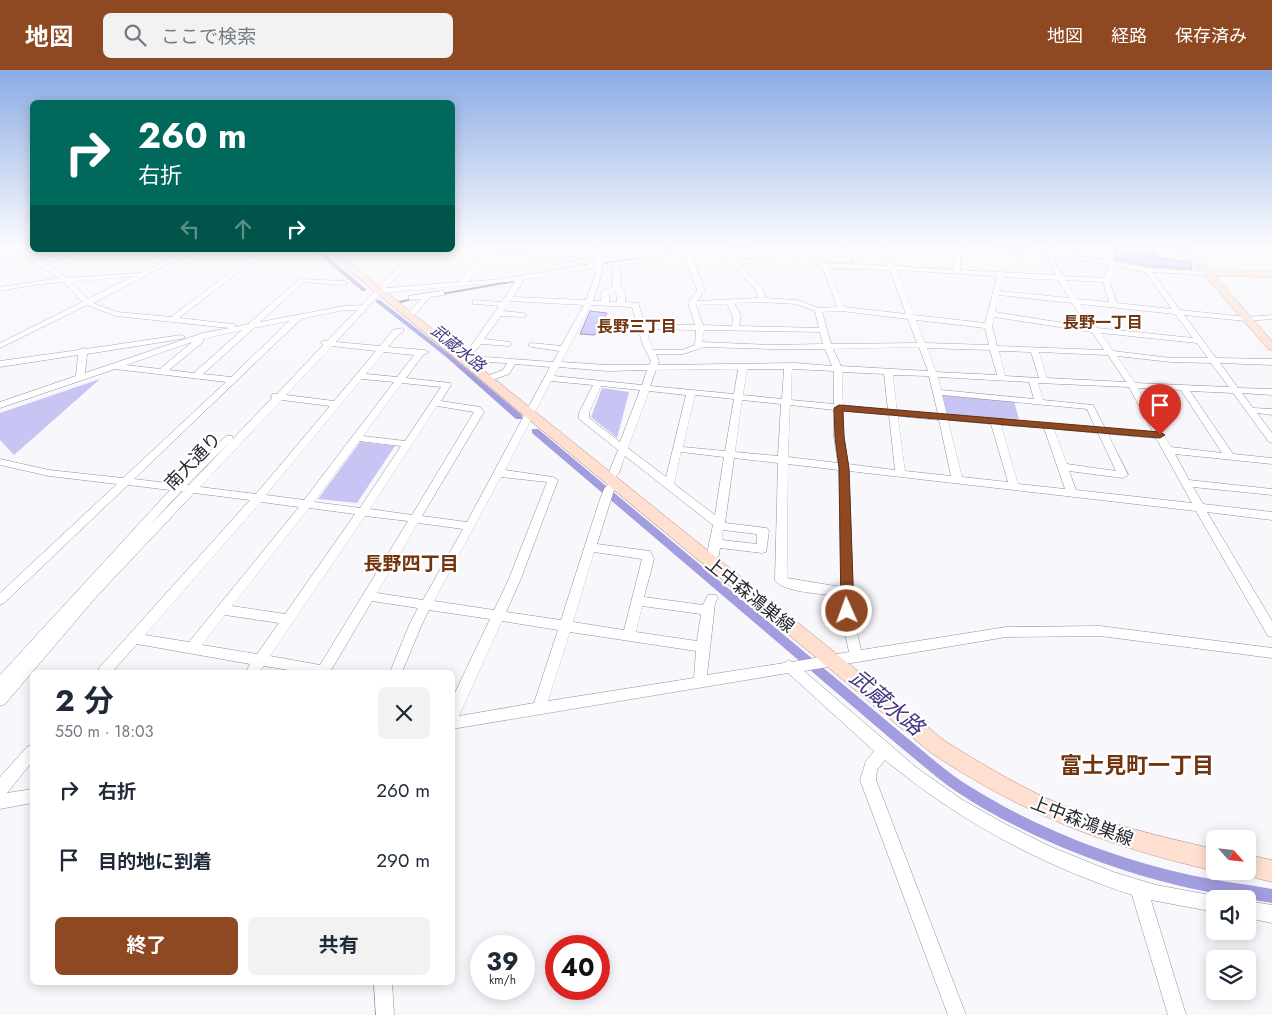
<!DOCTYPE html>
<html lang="ja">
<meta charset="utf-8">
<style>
:root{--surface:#fff;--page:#f2f2f3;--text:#1f2937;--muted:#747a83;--accent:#8f4922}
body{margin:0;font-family:Jost,"Noto Sans JP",sans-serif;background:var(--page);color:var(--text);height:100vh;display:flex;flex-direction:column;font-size:19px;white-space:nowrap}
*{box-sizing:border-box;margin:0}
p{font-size:16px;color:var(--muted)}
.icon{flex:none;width:28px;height:28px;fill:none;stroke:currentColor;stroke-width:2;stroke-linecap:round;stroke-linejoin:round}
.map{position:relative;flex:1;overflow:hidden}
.side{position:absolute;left:30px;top:600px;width:425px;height:315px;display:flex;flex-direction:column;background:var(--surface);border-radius:8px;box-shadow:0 2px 12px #0003}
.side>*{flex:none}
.banner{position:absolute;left:30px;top:30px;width:425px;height:152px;border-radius:8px;box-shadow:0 2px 12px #0003;background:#00695c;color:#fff;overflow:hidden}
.needle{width:32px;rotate:117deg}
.tools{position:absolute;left:1206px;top:760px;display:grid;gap:10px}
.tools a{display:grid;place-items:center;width:50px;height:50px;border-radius:8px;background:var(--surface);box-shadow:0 2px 12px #0003;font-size:25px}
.speed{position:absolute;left:470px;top:865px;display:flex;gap:10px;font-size:25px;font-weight:700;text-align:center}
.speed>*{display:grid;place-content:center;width:65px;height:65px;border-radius:50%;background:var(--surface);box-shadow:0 2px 12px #0003;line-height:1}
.speed small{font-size:12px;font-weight:400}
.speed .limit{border:8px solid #d22;background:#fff;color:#111}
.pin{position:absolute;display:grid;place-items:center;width:42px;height:42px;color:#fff;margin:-51px -21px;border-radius:50% 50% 50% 0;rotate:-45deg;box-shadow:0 0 5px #0007}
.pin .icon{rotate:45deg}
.me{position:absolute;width:55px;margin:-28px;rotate:358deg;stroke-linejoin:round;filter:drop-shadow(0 0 4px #0008)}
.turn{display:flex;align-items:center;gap:18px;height:105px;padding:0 25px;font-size:22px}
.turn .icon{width:65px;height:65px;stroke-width:2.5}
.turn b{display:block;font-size:35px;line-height:42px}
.lanes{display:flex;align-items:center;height:48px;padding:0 25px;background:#0003;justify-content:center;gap:25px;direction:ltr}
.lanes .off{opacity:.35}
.round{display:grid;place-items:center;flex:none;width:52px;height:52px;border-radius:8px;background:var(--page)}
.head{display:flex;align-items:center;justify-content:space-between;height:85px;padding:0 25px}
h1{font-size:30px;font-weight:700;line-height:38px}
.button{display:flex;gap:10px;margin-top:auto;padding:10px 25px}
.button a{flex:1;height:58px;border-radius:8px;background:var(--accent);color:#fff;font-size:20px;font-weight:700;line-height:58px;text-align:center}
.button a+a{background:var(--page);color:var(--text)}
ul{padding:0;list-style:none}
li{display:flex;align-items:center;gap:15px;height:70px;padding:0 25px}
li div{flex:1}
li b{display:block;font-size:19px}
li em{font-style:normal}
header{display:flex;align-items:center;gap:30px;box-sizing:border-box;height:70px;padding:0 25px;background:var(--accent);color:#fff}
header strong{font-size:24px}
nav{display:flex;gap:28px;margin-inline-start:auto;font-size:18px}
.search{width:350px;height:45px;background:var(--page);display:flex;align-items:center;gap:12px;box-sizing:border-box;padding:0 18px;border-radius:8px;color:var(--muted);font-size:19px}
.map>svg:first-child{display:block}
</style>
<header>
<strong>地図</strong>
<div class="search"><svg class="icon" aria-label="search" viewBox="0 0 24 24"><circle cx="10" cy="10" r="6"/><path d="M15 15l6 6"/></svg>ここで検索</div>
<nav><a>地図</a><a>経路</a><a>保存済み</a></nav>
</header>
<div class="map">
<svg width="1272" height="945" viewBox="0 0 1272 945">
<rect width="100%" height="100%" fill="#f7f7fc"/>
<g fill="#c7c5f3">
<polygon points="100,309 14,385 0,370 0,343"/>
<polygon points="602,318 629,322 617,368 591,347"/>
<polygon points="941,324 1014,331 1019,349 946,345"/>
<polygon points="360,372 395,376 357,433 318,429"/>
</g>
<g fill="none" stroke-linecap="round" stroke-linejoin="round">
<g stroke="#7d7aaa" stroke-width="2">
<polyline points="605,193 636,189"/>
<polyline points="442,224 515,211"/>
<polyline points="400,232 412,229"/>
</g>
<g fill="#a29dde" fill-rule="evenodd">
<polygon points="314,180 320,180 366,219 366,221 362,221"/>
<polygon points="376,230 380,230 449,284 522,345 522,349 516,349 445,286 376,232"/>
<path d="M532 359H538L906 667C927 684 946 702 969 716 1036 758 1113 788 1190 805 1217 811 1245 814 1272 819V833C1244 828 1217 824 1189 818 1112 801 1023 766 957 722 936 708 918 691 898 675L532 363Z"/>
</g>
</g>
<g fill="#bfbbfe" stroke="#767589">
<polygon points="1114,176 1154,178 1157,187 1187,192 1191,194 1192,199 1147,196 1117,190"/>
<polygon points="590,241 607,243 599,262 594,265 580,264"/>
</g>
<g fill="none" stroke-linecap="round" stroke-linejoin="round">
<defs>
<g id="minor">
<path d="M489 176H493L492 180 557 184 595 192V176H601L602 203 593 231H601L602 221 613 217V196L607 195V193L671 185 664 176H670L677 184 752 176H770L767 178 728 182 736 191 815 181 817 182 826 194H855L847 176H853L862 194 888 196 881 176H887L895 196 953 200 955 184 965 176H972L960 186V200L1056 205 1048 191V185L1007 176H1020L1048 181 1049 176H1055V182L1108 191 1106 176H1112L1115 192 1147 198 1209 202 1210 203 1207 205 1152 202 1180 240 1246 247 1272 245V249L1246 251 1184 245 1216 288 1272 289V295L1220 293 1238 318 1272 319V325L1242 323 1253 338 1272 339V345L1257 343 1272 363V373L1269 372 1233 323 1190 321 1233 384 1272 388V394L1175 384 1189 410 1272 419V425L1193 417 1203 434 1272 442V450L1207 442 1272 551V567L1268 566 1196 441 849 401 854 550 861 580 1006 557 1100 556 1272 578V588L1100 566 1006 567 804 601 917 698 961 729 1005 754 1049 776 1113 802 1156 815 1221 827 1222 829H1215V842L1151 830 1186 945H1168L1132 825C1041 795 959 751 885 690L877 700 876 710 966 945H948L860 710 866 691 874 681 788 603 452 659V629L490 549 429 540 422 554 402 602H390L410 553 418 538 372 531 330 602H301L264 596 259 602H246L250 594 137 574 112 602H98L99 598 250 430 194 423 97 526 5 634 0 636V605L170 420 128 415 4 533 0 535V523L117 414 49 406 0 395V389L49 400 123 408 226 312 115 299 0 338V332L76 306 78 285 0 297V291L79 280 83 278 86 279 181 265 185 267 181 269 87 284 85 303 203 263 229 258 116 246 87 235 0 278V273L82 232 64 212 39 214 0 221V217L60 208 37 194 17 188 0 194V190L11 186 0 182V178L17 183 32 178V180H35L34 181 23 186 39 191 77 180H87L45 193 67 208 141 203 168 190 196 180H205L172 192 93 233 117 242 171 247 260 180H267L179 248 232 254H235V257L248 254 300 209 344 211 348 213 344 215 304 212 260 252 344 236 362 235 414 180H421L386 218 459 212 483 183 449 180H452V177L486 179ZM489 183 557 188 588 195 501 209 467 212ZM721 183 756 220 758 228 697 231 705 220 692 186ZM813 185 825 203 837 237 819 238 797 230 765 228 762 217 739 194ZM1055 186 1109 195 1104 208 1063 206 1054 191ZM685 187 697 220 688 233 695 255 645 254 638 233 625 232V223L621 216 619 195ZM1115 196 1145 202 1172 239 1117 233 1110 214ZM595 198 596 203 586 230 513 227 523 212 522 210ZM828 198 890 200 906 244 844 237ZM897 200 997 206 985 253 914 245ZM134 206 88 229 71 212ZM1004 207 1058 210 1069 228 1000 221ZM1066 210 1103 212 1109 232 1077 229ZM515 211 502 232 473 230V234H476L499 236 471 276 458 289 462 291 507 293 503 300 484 307 483 309 487 312 509 304 515 294 550 297 467 452 422 446 484 342 480 337 441 331 451 315 450 313 406 308 423 285 429 282 425 280 388 277 399 264 403 262V258L393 260 380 276 336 272 381 223ZM616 221 617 232H609V224ZM999 225 1072 233 1088 257 995 242ZM510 231 584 235 561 276 532 273 528 275 532 277 559 281 553 292 471 286 481 274 510 276V272L484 269 501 246 523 247 527 245 523 243 503 241ZM762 232 796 234 815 241 819 258 739 256 741 246 734 233ZM727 234 733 246 732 256 703 255 696 235ZM1080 234 1175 244 1193 268 1097 258ZM591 235 632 237 637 254H607L603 256 607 258 638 259 643 275 651 291 649 295H607L561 292ZM344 240H357L327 271H322L321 273 323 275 277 324H272L271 326 272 328 233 369 232 366H226L176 414 134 409 301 249ZM841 241 908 249 917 273 831 274 822 242ZM994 247 1092 262 1104 280 997 276 992 256ZM916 250 985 258 989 275 925 273ZM289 251 231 307 203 304 254 258ZM646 259 696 260 695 275 682 280H653ZM242 260 194 303 169 300 203 272V269ZM704 260 820 262 823 274 771 275 702 272ZM1101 263 1197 273 1208 288H1171L1113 281ZM192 272 160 299 126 295ZM332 276 376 281 334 331 286 325ZM704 277 771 279H825L832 296 795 293 658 295 659 291 656 284H683ZM919 277 928 301 841 296 833 279ZM927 278 990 280 997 305 936 302ZM999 281 1031 282 1039 308 1005 306ZM384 282 414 285 397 307 366 304ZM1039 282 1108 285 1126 312 1047 308ZM1117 286 1171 292 1211 293 1229 317 1135 313ZM559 297 607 301 647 300 642 315 554 306ZM738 299 734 324 650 316 656 300ZM747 299H784L782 329 743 325ZM792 299 834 301V334L791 330ZM842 302 884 304 888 340 843 335ZM893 305 929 306 938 344 897 341ZM938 307 1029 312 1034 329 941 320ZM362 309 394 312 304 430 266 425ZM551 311 593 315 579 343V349L618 380 609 402 603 409 604 411 610 412 604 419 599 432 561 550 506 542 520 511 558 410 553 407 505 400ZM402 313 441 317 405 371 363 366ZM1038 313 1129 317 1153 362 1105 358 1093 335 1043 330ZM601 316 640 320 620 372 589 348V343ZM1138 318 1181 320 1222 383 1171 377ZM649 321 686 325 666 407 628 378ZM695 325 734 329 725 381 683 377ZM942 325 1087 339 1095 357 947 345ZM282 330 330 336 256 424 200 417ZM742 330 781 334 778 386 735 382ZM790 335 834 340V367L838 393 788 387ZM437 336 474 342 412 445 370 439ZM843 341 889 345 895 400 848 394 844 367ZM898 346 939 350 951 406 905 401ZM948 350 991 354 1008 412 962 407ZM1001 355 1044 358 1065 419 1018 414ZM1054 359 1098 363 1116 401 1067 394ZM1108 364 1156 368 1192 433 1076 420 1069 401 1123 408 1128 405ZM359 371 401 376 360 438 314 432ZM229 373 189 415H187ZM681 382 724 387 715 445 674 414ZM625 386 713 455 707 484 703 491 709 495 713 494 719 485 720 478 762 483 766 482 769 461 767 458 725 453 734 388 778 393 775 510C783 523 826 524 841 526L842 550 849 582 792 592 789 590 784 593 707 605 715 533 718 528 716 525H708L703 535 644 527 654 489 650 481 597 474 614 420 619 414 618 412 612 411 619 403ZM788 394 839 400 841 517 787 508ZM501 407 547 412 508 511 494 540 434 531ZM181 421H183L150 455ZM261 432 299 437 189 572 145 565ZM309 438 355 444 285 544 232 536ZM365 446 408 451 320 595 270 586ZM418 453 463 459 423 530 377 523ZM723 460 757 464V474L722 470ZM594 482 642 489 624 560 573 552ZM642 536 701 544 697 571 636 562ZM225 545 279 553 257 584 202 575ZM502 551 558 560 534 633 459 646ZM570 562 696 581 694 608 548 631Z"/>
<polygon points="1000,176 1006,176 1004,180 1023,185 1020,187 998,182"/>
<polygon points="1185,176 1191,176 1185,182 1182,180"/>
<polygon points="441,221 444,221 444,225 430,227 412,248 406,248 406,244 421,229 409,230 409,226"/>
<polygon points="32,675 32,692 7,723 32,719 32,733 0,739 0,707 27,677"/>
<polygon points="1248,831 1272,835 1272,853 1248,848"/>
<polygon points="374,912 392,912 394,945 376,945"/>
</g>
<g id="major">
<path d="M1162 176C1182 176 1197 185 1210 200L1272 201V207L1215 206 1272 271V280L1268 279 1195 194Z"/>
<path d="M325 180H334L945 671C977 691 1010 711 1044 727 1098 752 1157 766 1215 779V801C1106 776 1025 745 931 683Z"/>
<polygon points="1248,785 1272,790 1272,812 1240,804 1239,801 1248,801"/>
</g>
</defs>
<use href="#minor" stroke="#908fa4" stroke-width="1"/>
<use href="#major" stroke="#b39184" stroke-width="1"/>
<use href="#minor" fill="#fff" fill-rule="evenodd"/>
<use href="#major" fill="#fedfd0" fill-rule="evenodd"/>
</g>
<linearGradient id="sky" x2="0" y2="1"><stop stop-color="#8cabe4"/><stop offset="0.57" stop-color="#fbfbfe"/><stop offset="1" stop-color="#fbfbfe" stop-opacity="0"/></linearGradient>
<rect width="1272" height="308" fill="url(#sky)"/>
<polygon fill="#8f4922" stroke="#5d2f16" points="839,335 1160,362 1165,365 1160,368 843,341 844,367 849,398 854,541 847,546 841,541 839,398 835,367 834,338"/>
<g text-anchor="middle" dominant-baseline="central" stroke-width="4.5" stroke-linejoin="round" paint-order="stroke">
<g font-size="16" font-weight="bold" fill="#72340e" stroke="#fff">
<text x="1103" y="252">長野一丁目</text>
<text x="637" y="256">長野三丁目</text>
</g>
<g font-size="16" font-style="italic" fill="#443784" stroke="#fff">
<text transform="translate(458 278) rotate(39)">武蔵水路</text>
</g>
<g font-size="18" fill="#27272f" stroke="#fff">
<text transform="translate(193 391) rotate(-46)">南大通り</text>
<text transform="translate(750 525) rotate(39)">上中森鴻巣線</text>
<text transform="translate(1082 751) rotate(21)">上中森鴻巣線</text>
</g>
<g font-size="19" font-weight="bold" fill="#72340e" stroke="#fff">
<text x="411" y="493">長野四丁目</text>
</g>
<g font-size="22" font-style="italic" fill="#443784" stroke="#fff">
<text transform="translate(887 632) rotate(40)">武蔵水路</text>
</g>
<g font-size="22" font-weight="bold" fill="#72340e" stroke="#fff">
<text x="1137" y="695">富士見町一丁目</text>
</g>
</g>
</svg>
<div class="tools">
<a><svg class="needle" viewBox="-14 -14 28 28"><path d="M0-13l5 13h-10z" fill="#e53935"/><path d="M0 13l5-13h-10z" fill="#747a83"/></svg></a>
<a><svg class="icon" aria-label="sound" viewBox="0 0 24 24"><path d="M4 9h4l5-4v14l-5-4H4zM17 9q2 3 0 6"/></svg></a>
<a><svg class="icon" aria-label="layers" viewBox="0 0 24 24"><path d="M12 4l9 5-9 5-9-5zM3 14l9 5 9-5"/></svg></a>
</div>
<div class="speed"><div>39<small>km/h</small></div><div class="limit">40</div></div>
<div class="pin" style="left:1160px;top:365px;background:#d93025"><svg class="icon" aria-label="arrive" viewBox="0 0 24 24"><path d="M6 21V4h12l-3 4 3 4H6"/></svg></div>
<svg class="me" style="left:847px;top:541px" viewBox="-20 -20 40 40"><circle r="17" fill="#8f4922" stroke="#fff" stroke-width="3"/><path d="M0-11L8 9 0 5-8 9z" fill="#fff"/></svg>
<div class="banner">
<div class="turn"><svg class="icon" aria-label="right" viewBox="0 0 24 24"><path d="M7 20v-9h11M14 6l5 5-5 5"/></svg><div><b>260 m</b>右折</div></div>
<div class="lanes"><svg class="icon off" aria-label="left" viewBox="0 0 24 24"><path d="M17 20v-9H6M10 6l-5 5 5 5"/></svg><svg class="icon off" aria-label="ahead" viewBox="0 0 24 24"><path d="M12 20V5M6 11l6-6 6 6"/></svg><svg class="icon" aria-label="right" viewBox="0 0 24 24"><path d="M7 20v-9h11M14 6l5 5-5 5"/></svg></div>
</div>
<section class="side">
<div class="head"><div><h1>2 分</h1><p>550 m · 18:03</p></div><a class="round"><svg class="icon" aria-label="close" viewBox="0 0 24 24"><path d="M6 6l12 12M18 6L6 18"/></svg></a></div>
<ul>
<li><svg class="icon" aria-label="right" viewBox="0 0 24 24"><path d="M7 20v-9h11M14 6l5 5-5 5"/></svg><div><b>右折</b></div><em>260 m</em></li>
<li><svg class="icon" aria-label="arrive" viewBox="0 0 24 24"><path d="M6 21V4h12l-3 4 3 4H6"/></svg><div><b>目的地に到着</b></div><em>290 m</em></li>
</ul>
<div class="button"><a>終了</a><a>共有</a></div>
</section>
</div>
